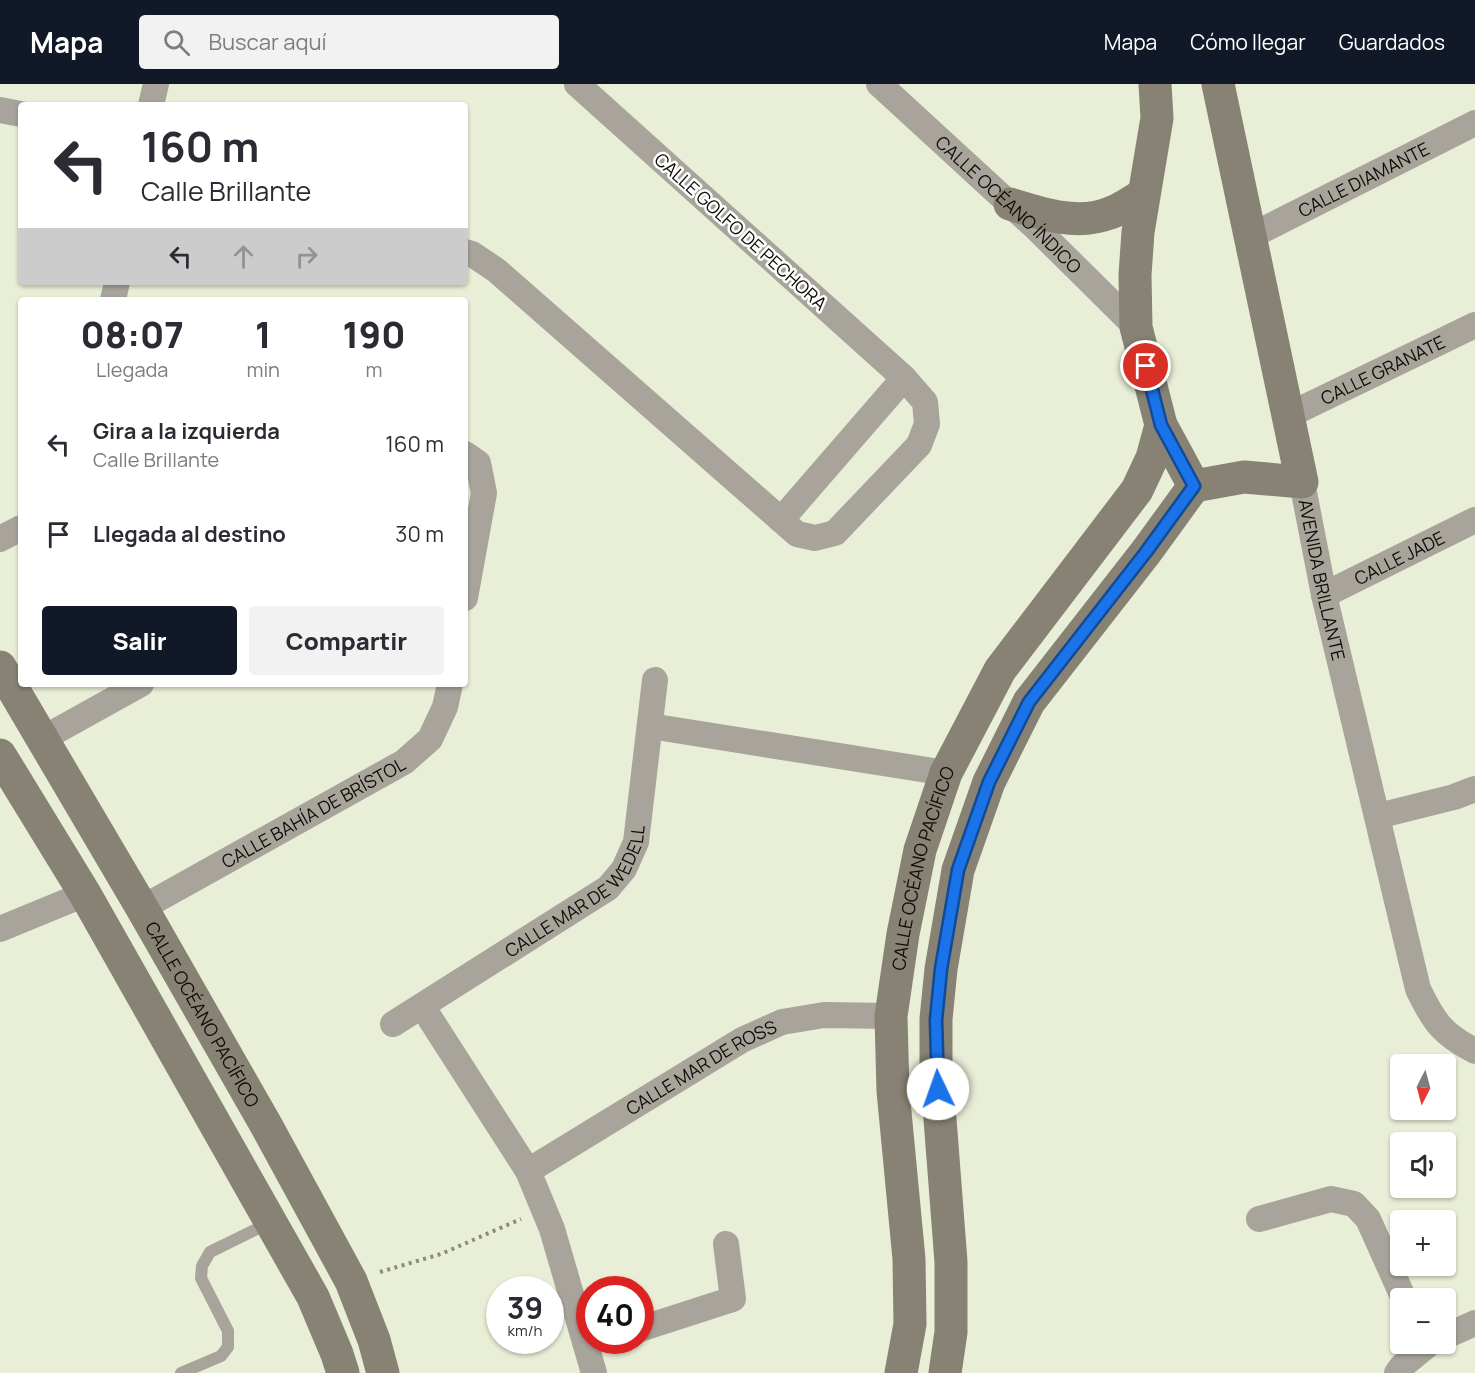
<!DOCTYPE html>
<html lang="es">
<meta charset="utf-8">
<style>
:root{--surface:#fff;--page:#f2f2f3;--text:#2b2b33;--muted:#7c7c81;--accent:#111827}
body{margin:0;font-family:Manrope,sans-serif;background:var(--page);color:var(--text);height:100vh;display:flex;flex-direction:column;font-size:22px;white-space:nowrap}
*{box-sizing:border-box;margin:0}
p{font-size:20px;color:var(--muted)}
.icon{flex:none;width:33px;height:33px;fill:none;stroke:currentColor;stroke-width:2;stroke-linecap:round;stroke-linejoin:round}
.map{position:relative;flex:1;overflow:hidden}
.details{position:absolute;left:18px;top:213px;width:450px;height:390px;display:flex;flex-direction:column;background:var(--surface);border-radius:6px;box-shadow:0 2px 4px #0004}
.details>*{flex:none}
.banner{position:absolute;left:18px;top:18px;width:450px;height:183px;border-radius:6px;box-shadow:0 2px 4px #0004;background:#fff;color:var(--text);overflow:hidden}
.needle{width:39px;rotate:186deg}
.fabs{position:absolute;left:1390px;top:970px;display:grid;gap:12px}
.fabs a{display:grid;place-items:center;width:66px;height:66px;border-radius:6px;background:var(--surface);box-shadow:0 2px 4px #0004;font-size:30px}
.speed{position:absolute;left:486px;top:1192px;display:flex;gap:12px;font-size:30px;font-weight:700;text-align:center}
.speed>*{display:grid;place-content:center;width:78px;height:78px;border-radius:50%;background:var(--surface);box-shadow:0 2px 4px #0004;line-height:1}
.speed small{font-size:15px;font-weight:400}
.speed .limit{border:9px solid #d22;background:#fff;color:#111}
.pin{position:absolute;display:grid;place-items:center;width:51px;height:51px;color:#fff;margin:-26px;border:3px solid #fff;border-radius:50%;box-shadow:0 2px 6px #0007}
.me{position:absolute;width:66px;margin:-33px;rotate:357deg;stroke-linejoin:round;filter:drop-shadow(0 0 4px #0008)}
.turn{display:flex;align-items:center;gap:21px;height:126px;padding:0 24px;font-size:27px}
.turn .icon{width:78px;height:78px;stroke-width:2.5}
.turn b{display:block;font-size:42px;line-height:51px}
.lanes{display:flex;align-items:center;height:57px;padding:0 24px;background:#0003;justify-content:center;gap:30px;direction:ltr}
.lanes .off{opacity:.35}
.eta{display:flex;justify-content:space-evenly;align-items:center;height:102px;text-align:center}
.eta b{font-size:36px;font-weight:800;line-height:42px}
.cta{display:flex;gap:12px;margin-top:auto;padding:12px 24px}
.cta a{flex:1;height:69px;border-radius:6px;background:var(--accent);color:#fff;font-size:24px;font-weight:800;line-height:69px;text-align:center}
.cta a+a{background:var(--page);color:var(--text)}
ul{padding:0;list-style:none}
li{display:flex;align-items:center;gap:18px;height:90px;padding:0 24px}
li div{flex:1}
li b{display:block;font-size:22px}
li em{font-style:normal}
header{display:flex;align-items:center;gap:36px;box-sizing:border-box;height:84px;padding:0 30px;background:var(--accent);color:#fff}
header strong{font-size:28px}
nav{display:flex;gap:33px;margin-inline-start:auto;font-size:21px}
.search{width:420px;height:54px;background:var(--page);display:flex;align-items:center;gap:15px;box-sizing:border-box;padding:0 21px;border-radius:6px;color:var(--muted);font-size:22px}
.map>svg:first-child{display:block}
</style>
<header>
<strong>Mapa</strong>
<div class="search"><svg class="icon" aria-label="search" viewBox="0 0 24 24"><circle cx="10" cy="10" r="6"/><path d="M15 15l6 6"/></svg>Buscar aquí</div>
<nav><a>Mapa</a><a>Cómo llegar</a><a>Guardados</a></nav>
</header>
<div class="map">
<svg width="1475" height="1289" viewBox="0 0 1475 1289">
<rect width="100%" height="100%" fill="#e9eed6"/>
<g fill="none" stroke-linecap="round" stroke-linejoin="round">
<polyline stroke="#8a8d7d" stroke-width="4" stroke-dasharray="3 4.5" stroke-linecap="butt" points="380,1188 441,1170 521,1135"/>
<polyline stroke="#a8a49b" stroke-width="12" points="181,1289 221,1272 228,1263 228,1247 201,1194 202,1182 210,1168 269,1139"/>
<g stroke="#a8a49b" stroke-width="26">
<path id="s1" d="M879 0 1037 145 1136 243"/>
<polyline points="151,21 156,0"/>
<polyline points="0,26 21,30"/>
<path id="s2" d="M1251 152 1475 39"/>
<polyline points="465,168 472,170 496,186 797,450 815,454 835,449 919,361 927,340 925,318 904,294 577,0"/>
<polyline points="113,216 117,198"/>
<path id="s3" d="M1289 331 1475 241"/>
<polyline points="465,370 478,379 484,409 465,514"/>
<path id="s4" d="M1302 398 1324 511 1418 905C1434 938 1442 950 1475 967"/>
<polyline points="781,436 904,294"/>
<polyline points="0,455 21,444"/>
<path id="s5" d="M1324 511 1475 436"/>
<polyline points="650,642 946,689"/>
<polyline points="42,655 141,600"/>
<polyline points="1378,732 1454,713 1475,705"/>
<path id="s6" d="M142 824 404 678 430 655 445 623 450 600"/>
<polyline points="0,845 85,810"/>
<polyline points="422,922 528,1087 552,1145 594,1289"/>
<path id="s7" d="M393 940 608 804 624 785 636 758 655 596"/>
<path id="s8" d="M528 1087 742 956 782 938 824 931 891 932"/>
<polyline points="1259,1135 1331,1115 1354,1120 1368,1135 1404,1215"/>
<polyline points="640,1245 733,1215 726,1160"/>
<polyline points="1446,1252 1475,1239"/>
<polyline points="1397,1289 1402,1282 1429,1260"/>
</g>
<g stroke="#888274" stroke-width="33">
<polyline points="1155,0 1157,34 1138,148 1135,191 1136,243 1161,341 1194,402"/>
<path d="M1010 120C1042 130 1077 142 1110 129 1122 125 1132 117 1143 111"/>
<polyline points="1194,402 1244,393 1302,398 1218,0"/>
<path id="s9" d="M0 583 142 824 266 1041 351 1197 374 1256 383 1289"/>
<polyline points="0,671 85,810 313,1213 337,1270 343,1289"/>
<path id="s10" d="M901 1289 910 1240 909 1175 893 1007 891 932 903 850 920 766 946 689 1000 586 1137 406 1152 374 1161 341"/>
<polyline points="945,1289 951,1248 951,1178 936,983 936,935 941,885 958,786 989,698 1029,618 1146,468 1194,402"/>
</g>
</g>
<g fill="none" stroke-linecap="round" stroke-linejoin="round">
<defs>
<polyline id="route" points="938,1005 936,936 941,885 958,786 989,698 1029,618 1146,468 1194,402 1161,341 1146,282"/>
</defs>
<use href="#route" stroke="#114b97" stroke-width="15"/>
<use href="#route" stroke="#1a73e8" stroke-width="10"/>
</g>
<g text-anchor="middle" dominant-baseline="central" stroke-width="5" stroke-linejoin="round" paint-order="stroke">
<g font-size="18" fill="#0c0e07" stroke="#fff">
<text stroke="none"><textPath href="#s2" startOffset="126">CALLE DIAMANTE</textPath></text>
<text stroke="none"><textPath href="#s1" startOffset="177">CALLE OCÉANO ÍNDICO</textPath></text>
<text transform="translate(741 147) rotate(42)">CALLE GOLFO DE PECHORA</text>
<text stroke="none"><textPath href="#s3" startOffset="104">CALLE GRANATE</textPath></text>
<text stroke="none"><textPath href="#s5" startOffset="84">CALLE JADE</textPath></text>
<text stroke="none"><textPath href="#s4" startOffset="100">AVENIDA BRILLANTE</textPath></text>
<text stroke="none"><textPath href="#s6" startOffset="196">CALLE BAHÍA DE BRÍSTOL</textPath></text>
<text stroke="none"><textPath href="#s10" startOffset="510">CALLE OCÉANO PACÍFICO</textPath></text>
<text stroke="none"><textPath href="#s7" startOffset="230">CALLE MAR DE WEDELL</textPath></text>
<text stroke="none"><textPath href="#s9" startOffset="402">CALLE OCÉANO PACÍFICO</textPath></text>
<text stroke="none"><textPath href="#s8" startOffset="202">CALLE MAR DE ROSS</textPath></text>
</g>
</g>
</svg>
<div class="fabs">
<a><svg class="needle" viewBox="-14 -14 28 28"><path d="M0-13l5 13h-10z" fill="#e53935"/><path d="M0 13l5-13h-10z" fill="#7c7c81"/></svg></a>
<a><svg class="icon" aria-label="sound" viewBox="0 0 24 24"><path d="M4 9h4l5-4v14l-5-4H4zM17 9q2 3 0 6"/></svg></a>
<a>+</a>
<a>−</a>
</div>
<div class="speed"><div>39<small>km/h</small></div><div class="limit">40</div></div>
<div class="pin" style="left:1146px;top:282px;background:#d93025"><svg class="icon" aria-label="arrive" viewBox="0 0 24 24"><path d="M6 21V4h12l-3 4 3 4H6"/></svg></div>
<svg class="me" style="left:938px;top:1005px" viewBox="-20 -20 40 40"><circle r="19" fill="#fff"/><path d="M0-13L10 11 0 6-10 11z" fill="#1a73e8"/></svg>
<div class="banner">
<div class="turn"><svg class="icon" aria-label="left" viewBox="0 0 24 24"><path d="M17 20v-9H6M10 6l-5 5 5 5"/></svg><div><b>160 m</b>Calle Brillante</div></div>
<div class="lanes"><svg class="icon" aria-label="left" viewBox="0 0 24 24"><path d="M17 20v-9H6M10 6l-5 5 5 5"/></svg><svg class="icon off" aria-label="ahead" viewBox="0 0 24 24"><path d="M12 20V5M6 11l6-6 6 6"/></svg><svg class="icon off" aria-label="right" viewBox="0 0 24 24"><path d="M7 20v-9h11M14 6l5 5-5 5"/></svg></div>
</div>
<section class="details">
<div class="eta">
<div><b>08:07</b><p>Llegada</p></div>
<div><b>1</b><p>min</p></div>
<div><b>190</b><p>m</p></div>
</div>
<ul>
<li><svg class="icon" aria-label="left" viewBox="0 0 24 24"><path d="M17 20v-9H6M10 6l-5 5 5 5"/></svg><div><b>Gira a la izquierda</b><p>Calle Brillante</p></div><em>160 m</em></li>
<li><svg class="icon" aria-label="arrive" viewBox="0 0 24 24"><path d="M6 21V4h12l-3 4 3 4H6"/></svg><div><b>Llegada al destino</b></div><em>30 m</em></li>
</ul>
<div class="cta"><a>Salir</a><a>Compartir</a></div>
</section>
</div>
